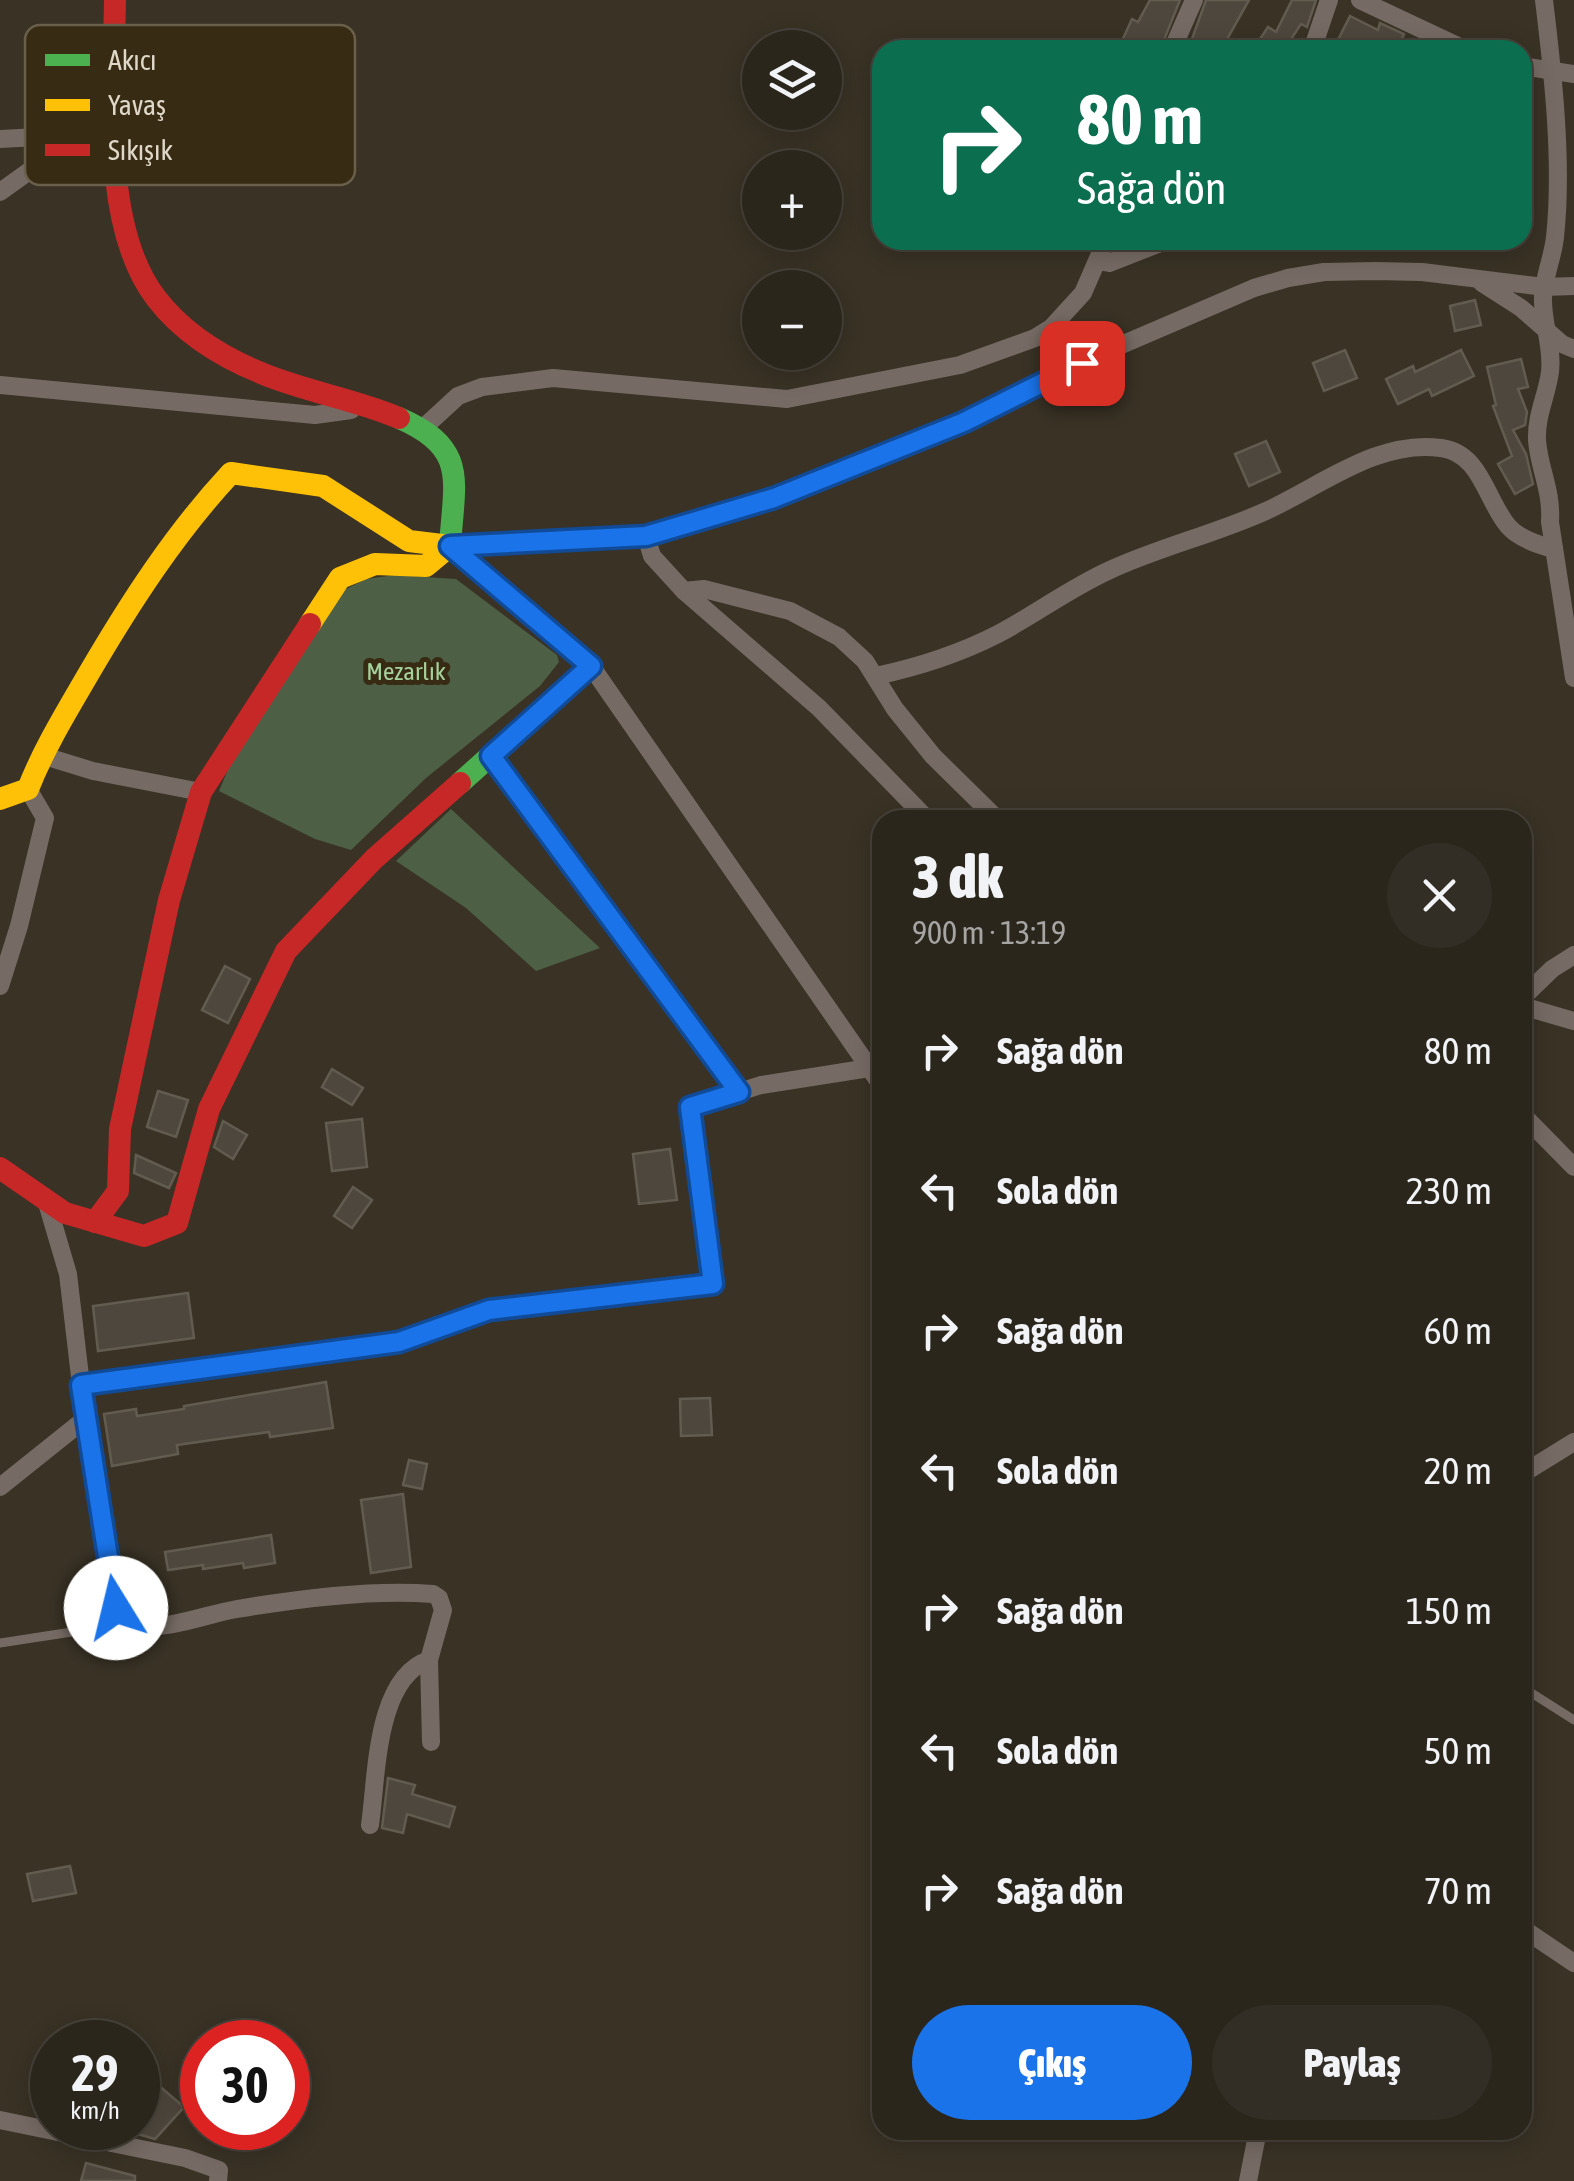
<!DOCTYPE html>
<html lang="tr">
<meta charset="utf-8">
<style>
:root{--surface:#2b261c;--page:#332e25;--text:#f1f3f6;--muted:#a6a5a3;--line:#47433b;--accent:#1a73e8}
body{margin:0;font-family:"Asap Condensed",sans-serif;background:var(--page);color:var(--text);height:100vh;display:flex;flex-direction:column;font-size:38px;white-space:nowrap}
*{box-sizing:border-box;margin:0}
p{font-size:32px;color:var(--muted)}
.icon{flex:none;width:55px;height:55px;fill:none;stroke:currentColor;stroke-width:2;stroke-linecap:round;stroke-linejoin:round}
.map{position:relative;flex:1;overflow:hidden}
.details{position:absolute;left:872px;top:810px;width:660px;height:1330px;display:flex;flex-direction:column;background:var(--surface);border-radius:30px;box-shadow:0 5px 25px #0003,0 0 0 2px var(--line)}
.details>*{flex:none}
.banner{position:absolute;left:872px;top:40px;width:660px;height:210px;border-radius:30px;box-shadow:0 5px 25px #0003,0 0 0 2px var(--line);background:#0b6e4f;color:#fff;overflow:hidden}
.controls{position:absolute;left:742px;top:30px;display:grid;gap:20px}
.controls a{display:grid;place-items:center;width:100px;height:100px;border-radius:50%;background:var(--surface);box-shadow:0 5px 25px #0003,0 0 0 2px var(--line);font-size:50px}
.speed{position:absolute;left:30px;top:2020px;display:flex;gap:20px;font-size:50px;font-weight:700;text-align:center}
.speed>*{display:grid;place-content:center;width:130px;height:130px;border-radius:50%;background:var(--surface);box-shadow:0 5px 25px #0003,0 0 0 2px var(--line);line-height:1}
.speed small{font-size:25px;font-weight:400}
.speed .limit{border:15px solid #d22;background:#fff;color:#111}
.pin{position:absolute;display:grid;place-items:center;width:85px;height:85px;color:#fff;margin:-42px;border-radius:20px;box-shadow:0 5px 15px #0006}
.me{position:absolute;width:110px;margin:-55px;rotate:351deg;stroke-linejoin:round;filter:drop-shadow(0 0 8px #0008)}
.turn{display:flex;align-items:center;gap:35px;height:210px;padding:0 40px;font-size:45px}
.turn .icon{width:130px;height:130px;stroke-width:2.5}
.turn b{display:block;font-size:70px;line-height:85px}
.round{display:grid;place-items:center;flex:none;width:105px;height:105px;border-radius:52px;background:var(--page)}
.head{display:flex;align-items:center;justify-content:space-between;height:170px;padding:0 40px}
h1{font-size:60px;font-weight:800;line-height:75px}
.button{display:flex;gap:20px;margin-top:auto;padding:20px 40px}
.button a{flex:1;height:115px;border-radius:60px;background:var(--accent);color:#fff;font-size:40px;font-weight:800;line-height:115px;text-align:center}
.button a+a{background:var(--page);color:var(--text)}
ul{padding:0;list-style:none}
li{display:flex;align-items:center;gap:30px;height:140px;padding:0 40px}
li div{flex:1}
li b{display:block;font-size:38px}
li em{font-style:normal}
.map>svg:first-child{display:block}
</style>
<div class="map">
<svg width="1574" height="2181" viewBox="0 0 1574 2181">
<rect width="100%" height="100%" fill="#393225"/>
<g fill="#4d6046">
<polygon points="395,575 456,579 557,655 559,662 540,686 426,778 351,850 315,839 219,791 229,767 344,590 366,579"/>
<polygon points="451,809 600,948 536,971 466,908 396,861"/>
</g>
<g fill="#4e473d" stroke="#625b50" stroke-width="2.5">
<polygon points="1150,0 1180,0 1160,50 1136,50 1121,43 1132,19 1138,22"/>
<polygon points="1206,0 1249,0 1221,50 1188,50"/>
<polygon points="1292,0 1316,0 1307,27 1301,24 1284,50 1264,50 1256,45 1268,27 1276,32"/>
<polygon points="1350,16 1378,30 1380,23 1404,34 1397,50 1376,50 1365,45 1363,50 1343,50 1335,46"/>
<polygon points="1475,300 1481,325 1455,331 1450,306"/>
<polygon points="1345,350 1357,378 1324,391 1313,363"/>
<polygon points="1461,350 1474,376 1432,396 1429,389 1398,404 1386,379 1413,366 1415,372"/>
<polygon points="1521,359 1528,387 1518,389 1527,412 1525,425 1513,430 1526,454 1533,484 1515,494 1498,464 1512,456 1493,406 1496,405 1487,367"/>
<polygon points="1266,441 1280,472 1249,486 1235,454"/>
<polygon points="225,966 250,979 228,1023 202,1010"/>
<polygon points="332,1069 363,1088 352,1105 322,1087"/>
<polygon points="158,1091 188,1100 176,1137 147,1127"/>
<polygon points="362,1119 367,1167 332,1171 326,1123"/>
<polygon points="223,1121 247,1135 233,1159 214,1147"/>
<polygon points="670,1149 677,1200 639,1204 633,1154"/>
<polygon points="136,1155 176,1173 169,1188 134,1173"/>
<polygon points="353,1187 372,1200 352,1228 334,1216"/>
<polygon points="188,1293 194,1338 98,1351 93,1306"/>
<polygon points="326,1382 333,1428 270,1437 269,1432 177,1445 178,1454 112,1466 104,1414 136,1409 137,1416 184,1409 184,1406"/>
<polygon points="710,1398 712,1435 681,1436 680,1399"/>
<polygon points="409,1460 427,1464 422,1489 403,1485"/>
<polygon points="403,1494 411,1567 371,1573 361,1500"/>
<polygon points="271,1535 275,1563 244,1568 243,1563 203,1569 203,1565 168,1570 165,1552"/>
<polygon points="388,1778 415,1785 412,1794 455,1807 449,1827 407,1814 403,1833 382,1828"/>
<polygon points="70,1866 76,1893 33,1901 27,1874"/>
<polygon points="157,2084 184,2107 155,2139 138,2134 138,2106"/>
<polygon points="86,2163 135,2176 135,2181 81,2181"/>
</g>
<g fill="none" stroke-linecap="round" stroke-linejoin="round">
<g stroke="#766b64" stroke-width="9">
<polyline points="0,1643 117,1625 126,1620"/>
<polyline points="1522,1687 1574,1720"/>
</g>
<g stroke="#766b64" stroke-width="18">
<polyline points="1360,0 1466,50"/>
<path d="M1544 0C1553 74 1563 163 1555 237 1553 257 1544 276 1543 297 1542 322 1553 347 1550 372 1547 395 1536 415 1537 440 1539 469 1552 489 1550 522L1574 678"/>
<polyline points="1172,50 1194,0"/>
<polyline points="1312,50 1329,0"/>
<polyline points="1522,66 1574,74"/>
<polyline points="0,139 114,133"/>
<polyline points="0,192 81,134"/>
<polyline points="1098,261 1109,263 1168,240"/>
<polyline points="1482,283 1521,308 1562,344 1574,349"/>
<polyline points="0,385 315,415 351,410 355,402"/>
<polyline points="421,430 458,396 482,387 553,378 787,399 960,365 1035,338 1051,328 1083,293 1106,240"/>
<polyline points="646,536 774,499 964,422 1112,349 1254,288 1288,278 1324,272 1375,271 1422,272 1544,287 1574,286"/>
<polyline points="450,546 646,536 652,556 684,591 819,708 928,820"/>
<polyline points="684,591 704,589 790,611 839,637 865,661 895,709 933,756 998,820"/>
<polyline points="591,666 882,1086"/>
<path d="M876 676C918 667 959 654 998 634 1036 614 1070 588 1110 570 1160 547 1215 534 1266 511 1321 486 1378 439 1441 448 1481 453 1486 500 1508 526 1519 539 1538 545 1554 549"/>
<polyline points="41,755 93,771 201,792"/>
<polyline points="491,757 739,1092"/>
<polyline points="0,986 19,926 45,818 28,789"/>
<polyline points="1522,998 1552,969 1574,955"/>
<polyline points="1522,1006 1574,1021"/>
<polyline points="1522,1114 1574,1167"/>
<path d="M47 1203 68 1274 85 1419 116 1604C122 1617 130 1625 145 1626 174 1628 208 1614 237 1609 296 1599 374 1589 433 1594L439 1598 443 1610 429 1660 431 1742"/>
<polyline points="81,1385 399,1342 489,1310 713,1284 691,1107 761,1085 882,1066"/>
<polyline points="1522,1474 1574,1442"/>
<polyline points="0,1487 85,1419"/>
<path d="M370 1825C377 1778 375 1678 429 1660"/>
<polyline points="1522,1928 1574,1963"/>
<polyline points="0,2120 185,2158 219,2170 218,2181"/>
<polyline points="1248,2181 1258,2130"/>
</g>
<path stroke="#4caf50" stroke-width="22" d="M399 418C469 448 454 481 450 546L591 666 460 783"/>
<path stroke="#ffc107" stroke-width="22" d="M0 799 28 789C44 748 67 711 89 673 130 603 175 533 231 473L323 486 409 541 450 546 426 566 375 564 340 578 310 624"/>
<g stroke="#c62828" stroke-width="22">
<path d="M115 0C114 88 100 225 156 298 182 332 222 357 261 373 306 392 355 399 399 418"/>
<polyline points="0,1168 65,1213 144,1236 177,1223 209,1109 286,951 374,859 460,783"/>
<polyline points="95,1222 118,1191 120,1129 169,900 201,792 310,624"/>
</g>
</g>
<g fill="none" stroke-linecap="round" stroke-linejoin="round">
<defs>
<polyline id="route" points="116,1608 81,1385 399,1342 489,1310 713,1284 690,1107 739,1092 491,756 591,666 450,546 646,536 774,498 964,422 1082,363"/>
</defs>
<use href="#route" stroke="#114b97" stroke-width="25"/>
<use href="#route" stroke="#1a73e8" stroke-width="18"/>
</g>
<g text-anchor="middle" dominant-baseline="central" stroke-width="10" stroke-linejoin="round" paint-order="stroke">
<g font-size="25" fill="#a5d19c" stroke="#372b13">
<text x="406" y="671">Mezarlık</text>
</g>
</g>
<rect x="25" y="25" width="330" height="160" rx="15" fill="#372b13" stroke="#695f4a" stroke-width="2.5"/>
<rect x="45" y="54" width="45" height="12" fill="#4caf50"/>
<rect x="45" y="99" width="45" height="12" fill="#ffc107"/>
<rect x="45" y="144" width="45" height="12" fill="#c62828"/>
<g font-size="28" fill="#dfd8c9">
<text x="108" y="70">Akıcı</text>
<text x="108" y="115">Yavaş</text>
<text x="108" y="160">Sıkışık</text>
</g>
</svg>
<div class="controls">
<a><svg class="icon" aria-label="layers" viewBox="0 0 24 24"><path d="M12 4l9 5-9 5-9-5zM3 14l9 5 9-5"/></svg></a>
<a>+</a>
<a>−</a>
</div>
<div class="speed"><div>29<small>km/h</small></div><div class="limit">30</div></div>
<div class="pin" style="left:1082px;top:363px;background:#d93025"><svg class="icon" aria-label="arrive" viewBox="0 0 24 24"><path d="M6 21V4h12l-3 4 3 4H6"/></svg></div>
<svg class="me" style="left:116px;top:1608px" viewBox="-20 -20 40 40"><circle r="19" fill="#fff"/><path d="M0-13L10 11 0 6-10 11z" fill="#1a73e8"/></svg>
<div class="banner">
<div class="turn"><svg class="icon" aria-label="right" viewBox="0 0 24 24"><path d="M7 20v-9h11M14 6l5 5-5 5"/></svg><div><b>80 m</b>Sağa dön</div></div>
</div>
<section class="details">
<div class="head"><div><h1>3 dk</h1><p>900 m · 13:19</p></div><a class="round"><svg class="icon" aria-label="close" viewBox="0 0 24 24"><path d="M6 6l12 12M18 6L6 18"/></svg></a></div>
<ul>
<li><svg class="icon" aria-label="right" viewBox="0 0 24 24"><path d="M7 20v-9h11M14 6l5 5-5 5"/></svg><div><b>Sağa dön</b></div><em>80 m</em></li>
<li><svg class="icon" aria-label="left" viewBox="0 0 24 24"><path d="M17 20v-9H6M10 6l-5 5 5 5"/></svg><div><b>Sola dön</b></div><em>230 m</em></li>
<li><svg class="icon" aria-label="right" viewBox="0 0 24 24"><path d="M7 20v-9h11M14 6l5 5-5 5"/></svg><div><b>Sağa dön</b></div><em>60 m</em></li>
<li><svg class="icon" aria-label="left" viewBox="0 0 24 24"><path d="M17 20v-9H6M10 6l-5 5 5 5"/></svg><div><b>Sola dön</b></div><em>20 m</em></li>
<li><svg class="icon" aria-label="right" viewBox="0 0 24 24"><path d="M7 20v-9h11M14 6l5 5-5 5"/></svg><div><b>Sağa dön</b></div><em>150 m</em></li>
<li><svg class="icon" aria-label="left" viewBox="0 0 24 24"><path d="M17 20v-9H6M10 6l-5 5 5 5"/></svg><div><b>Sola dön</b></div><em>50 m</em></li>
<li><svg class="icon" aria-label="right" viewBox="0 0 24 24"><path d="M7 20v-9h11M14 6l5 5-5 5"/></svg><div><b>Sağa dön</b></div><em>70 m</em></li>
</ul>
<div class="button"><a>Çıkış</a><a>Paylaş</a></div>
</section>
</div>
